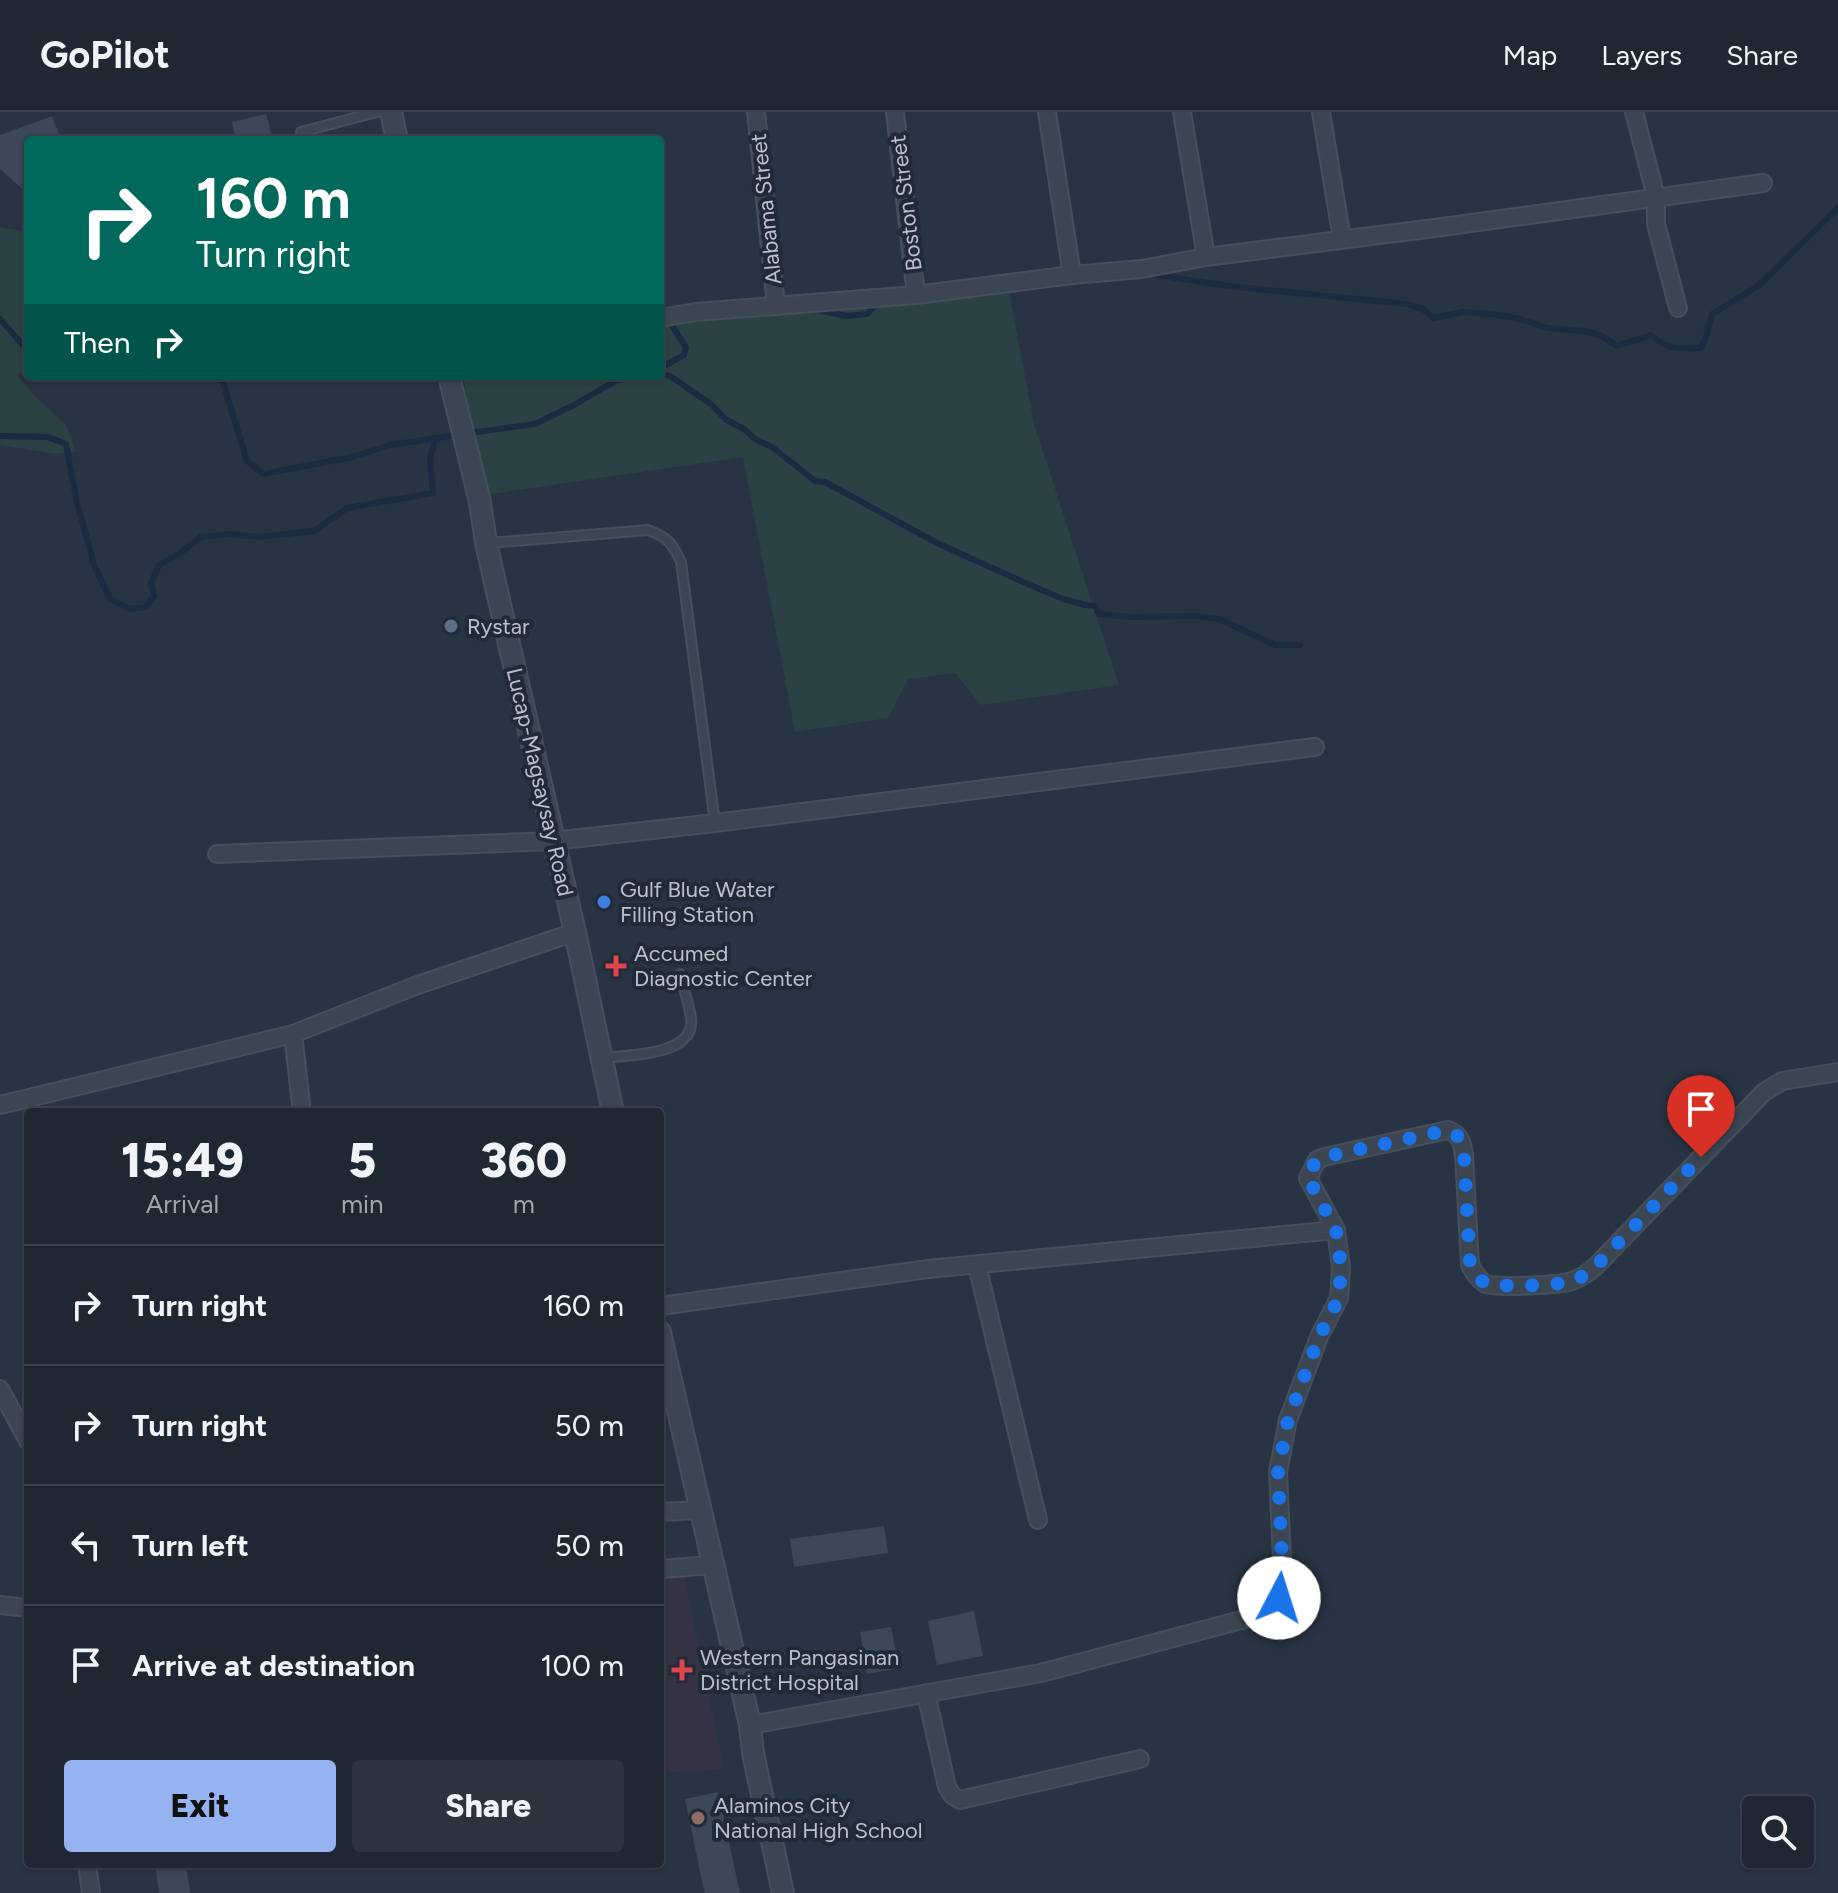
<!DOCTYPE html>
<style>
:root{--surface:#1e2732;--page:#2b333e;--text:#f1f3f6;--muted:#a1a5ac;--line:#3c444d;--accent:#95b2f1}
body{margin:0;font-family:Figtree,sans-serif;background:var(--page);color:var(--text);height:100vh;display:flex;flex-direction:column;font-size:30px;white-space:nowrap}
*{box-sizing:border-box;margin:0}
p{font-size:26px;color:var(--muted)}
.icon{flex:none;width:44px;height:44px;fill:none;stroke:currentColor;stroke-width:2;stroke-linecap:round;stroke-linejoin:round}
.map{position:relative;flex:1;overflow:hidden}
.panel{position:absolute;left:24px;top:996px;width:640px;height:760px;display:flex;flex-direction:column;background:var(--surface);border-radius:8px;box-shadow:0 2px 6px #0004,0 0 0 2px var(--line)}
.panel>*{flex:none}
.top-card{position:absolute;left:24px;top:24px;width:640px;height:244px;border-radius:8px;box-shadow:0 2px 6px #0004,0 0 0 2px var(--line);background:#00695c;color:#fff;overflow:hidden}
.controls{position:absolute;left:1742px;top:1684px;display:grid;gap:16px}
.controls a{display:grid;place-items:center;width:72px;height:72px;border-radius:8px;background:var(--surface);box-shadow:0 2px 6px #0004,0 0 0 2px var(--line);font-size:40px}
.pin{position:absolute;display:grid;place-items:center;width:68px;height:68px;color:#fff;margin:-82px -34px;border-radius:50% 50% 50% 0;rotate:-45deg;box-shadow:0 0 8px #0007}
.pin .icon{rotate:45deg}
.me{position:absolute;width:88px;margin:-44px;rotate:5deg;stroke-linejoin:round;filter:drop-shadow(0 0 6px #0008)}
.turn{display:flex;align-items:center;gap:28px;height:168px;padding:0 40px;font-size:36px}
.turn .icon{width:104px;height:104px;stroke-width:2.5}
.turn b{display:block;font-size:56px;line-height:68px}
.then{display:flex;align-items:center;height:76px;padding:0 40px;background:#0003;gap:16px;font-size:30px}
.eta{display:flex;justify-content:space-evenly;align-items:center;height:136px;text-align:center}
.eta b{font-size:48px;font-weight:800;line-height:56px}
.cta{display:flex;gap:16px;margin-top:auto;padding:16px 40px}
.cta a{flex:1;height:92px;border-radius:8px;background:var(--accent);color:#111;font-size:32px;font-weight:800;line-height:92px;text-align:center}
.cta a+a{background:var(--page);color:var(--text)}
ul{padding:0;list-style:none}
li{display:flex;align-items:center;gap:24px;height:120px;padding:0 40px;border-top:2px solid var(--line)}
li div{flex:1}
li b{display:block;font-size:30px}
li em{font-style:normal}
header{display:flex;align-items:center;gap:48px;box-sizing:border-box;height:112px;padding:0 40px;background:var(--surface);border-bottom:2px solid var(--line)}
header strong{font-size:38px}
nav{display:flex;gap:44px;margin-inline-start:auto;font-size:28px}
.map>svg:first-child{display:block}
</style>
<header>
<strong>GoPilot</strong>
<nav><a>Map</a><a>Layers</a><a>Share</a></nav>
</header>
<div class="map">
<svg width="1838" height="1781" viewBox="0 0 1838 1781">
<rect width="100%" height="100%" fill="#283443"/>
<polygon fill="#363444" points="681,1448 724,1657 660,1661 660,1450"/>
<g fill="#2a4244">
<polygon points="0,115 18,118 28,124 28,260 16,262 33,282 66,313 76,339 55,342 0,333"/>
<polygon points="1007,168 1034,312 1119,573 981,593 955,561 908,567 888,606 795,620 743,345 485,383 463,264 660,264 660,207"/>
</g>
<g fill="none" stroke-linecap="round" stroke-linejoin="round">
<g stroke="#1a2b42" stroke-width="6">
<path d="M1151 162 1228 174 1407 192 1423 197 1433 206 1463 200 1493 202 1520 207 1548 216 1584 219 1602 224 1617 234 1651 223C1668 238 1679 237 1701 236L1706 225 1712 202 1758 174 1838 96"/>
<polyline points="813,197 846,204 867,202 880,189"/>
<polyline points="0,207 28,239"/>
<polyline points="660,256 684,243 686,235 671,212 676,209"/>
<polyline points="660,261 670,264 712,293 725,307 744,317 755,327 772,335 815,369 825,370 937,431 1021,469 1063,487 1085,493 1095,494 1099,502 1130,505 1196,504 1219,507 1275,533 1300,533"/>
<polyline points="221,264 247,349 263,362 352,345 390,333 458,323"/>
<polyline points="469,321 535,312 574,293 617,268 638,264"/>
<polyline points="0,324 48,325 66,332 76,386 94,453 110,487 130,497 146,495 154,484 151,471 159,453 180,441 201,425 230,422 258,425 314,419 347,396 433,381 430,347 435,326"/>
</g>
</g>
<g fill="#3a4859">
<polygon points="266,2 273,28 236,28 232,10"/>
<polygon points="52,4 61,28 28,28 28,82 0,57 0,23"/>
<polygon points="884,1414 888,1441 794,1455 790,1427"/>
<polygon points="974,1499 983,1544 937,1553 928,1509"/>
<polygon points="891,1515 899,1556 867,1562 860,1520"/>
<polygon points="718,1680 738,1772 740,1781 705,1781 703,1774 685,1687"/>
<polygon points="155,1752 186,1752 190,1781 159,1781"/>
</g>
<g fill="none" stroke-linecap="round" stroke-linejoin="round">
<defs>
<g id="service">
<polyline points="301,20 377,0"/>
<path d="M489 431 648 418C669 426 672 431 681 450L715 711"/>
<path d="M603 946C628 943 696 944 691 906 689 891 683 876 680 862"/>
</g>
<g id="minor">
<polyline points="756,0 776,194"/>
<polyline points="895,0 916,183"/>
<polyline points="1047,0 1072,163"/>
<polyline points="1182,0 1206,145"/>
<polyline points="1321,0 1342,127"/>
<polyline points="1634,0 1656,85 1656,112 1678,196"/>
<polyline points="660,206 696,200 916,183 1072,163 1142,157 1206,145 1435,116 1763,71"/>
<polyline points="217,742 553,729 715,711 1315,635"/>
<polyline points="293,922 302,1000"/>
<polyline points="0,993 293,922 415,874 575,820"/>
<polyline points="977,1153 1038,1408"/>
<polyline points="660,1194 928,1157 1336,1118"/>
<polyline points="0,1277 28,1329"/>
<polyline points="660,1400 700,1398"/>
<polyline points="660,1457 712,1453"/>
<polyline points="0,1493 28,1496"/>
<polyline points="926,1581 947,1675 952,1683 960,1688 1140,1647"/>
<path d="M750 1613 1041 1561 1264 1502C1275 1492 1280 1484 1283 1469L1278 1360 1288 1308 1319 1225 1339 1186 1341 1155 1336 1118 1308 1066 1317 1048 1324 1045 1448 1018C1460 1023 1462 1029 1464 1043L1470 1153C1474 1160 1478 1168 1486 1172 1498 1176 1556 1173 1569 1170 1579 1167 1588 1161 1596 1154L1764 980 1782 969 1838 960"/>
<polyline points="87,1752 91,1781"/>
</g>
<g id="tertiary">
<polyline points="391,0 397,28"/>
<polyline points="449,264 480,390 486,431 575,820 613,1000"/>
<polyline points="660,1220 750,1613 753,1641 783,1781"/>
</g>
</defs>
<use href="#service" stroke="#464f5c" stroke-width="12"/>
<use href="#minor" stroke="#464f5c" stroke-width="20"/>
<use href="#tertiary" stroke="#464f5c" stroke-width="24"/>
<use href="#service" stroke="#3c4653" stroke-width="8"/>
<use href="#minor" stroke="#3c4653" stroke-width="16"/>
<use href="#tertiary" stroke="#3c4653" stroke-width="20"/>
</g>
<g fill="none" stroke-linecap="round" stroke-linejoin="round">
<path stroke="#1a73e8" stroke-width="14" stroke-dasharray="0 25.2" d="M1279 1486 1283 1469 1278 1360 1288 1308 1319 1225 1339 1186 1341 1155 1336 1118 1308 1066C1312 1055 1314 1049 1324 1045L1448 1018C1460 1023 1462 1030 1464 1043L1470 1153C1474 1160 1478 1168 1486 1171 1498 1176 1556 1173 1569 1170 1580 1167 1588 1161 1596 1154L1701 1045"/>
</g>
<circle fill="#5c6f8a" stroke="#212b38" stroke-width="3" cx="451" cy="514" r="8"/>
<circle fill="#3f7fe0" stroke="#212b38" stroke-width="3" cx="604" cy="790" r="8"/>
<g fill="#e0444e" stroke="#212b38" stroke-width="3">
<path d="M612 842h8v8h8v8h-8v8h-8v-8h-8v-8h8z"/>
<path d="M678 1546h8v8h8v8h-8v8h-8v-8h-8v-8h8z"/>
</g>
<circle fill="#8d6e63" stroke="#212b38" stroke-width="3" cx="698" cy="1706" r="8"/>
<g text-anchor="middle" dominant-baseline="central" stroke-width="8" stroke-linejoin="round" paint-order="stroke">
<g font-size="22" fill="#bac1cc" stroke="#212b38">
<text transform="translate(906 91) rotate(-97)">Boston Street</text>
<text transform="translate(766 97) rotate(-96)">Alabama Street</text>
<text transform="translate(540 670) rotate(77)">Lucap-Magsaysay Road</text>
</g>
<g font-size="22" fill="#bac1cc" stroke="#212b38" text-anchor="start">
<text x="467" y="514">Rystar</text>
<text x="620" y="777">Gulf Blue Water<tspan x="620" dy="25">Filling Station</tspan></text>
<text x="634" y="841">Accumed<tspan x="634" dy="25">Diagnostic Center</tspan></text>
<text x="700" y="1545">Western Pangasinan<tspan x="700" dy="25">District Hospital</tspan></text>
<text x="714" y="1693">Alaminos City<tspan x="714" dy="25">National High School</tspan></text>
</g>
</g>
</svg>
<div class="controls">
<a><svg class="icon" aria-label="search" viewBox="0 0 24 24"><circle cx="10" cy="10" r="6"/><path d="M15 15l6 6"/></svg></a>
</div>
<div class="pin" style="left:1701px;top:1045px;background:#d93025"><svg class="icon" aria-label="arrive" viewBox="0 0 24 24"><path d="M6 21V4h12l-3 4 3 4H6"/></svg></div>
<svg class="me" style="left:1279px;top:1486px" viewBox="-20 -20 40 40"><circle r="19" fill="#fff"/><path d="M0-13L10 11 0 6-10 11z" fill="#1a73e8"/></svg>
<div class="top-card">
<div class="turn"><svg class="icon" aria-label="right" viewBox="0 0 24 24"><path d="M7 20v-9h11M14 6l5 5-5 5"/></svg><div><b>160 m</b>Turn right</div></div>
<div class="then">Then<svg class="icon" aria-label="right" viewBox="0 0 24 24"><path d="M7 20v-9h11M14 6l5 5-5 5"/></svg></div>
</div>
<section class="panel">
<div class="eta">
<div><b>15:49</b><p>Arrival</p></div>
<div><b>5</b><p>min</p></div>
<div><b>360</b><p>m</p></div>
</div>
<ul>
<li><svg class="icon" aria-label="right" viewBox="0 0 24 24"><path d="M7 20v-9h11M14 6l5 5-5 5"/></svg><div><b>Turn right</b></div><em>160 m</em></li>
<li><svg class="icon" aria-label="right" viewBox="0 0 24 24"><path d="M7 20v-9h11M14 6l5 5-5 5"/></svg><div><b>Turn right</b></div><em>50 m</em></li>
<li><svg class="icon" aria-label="left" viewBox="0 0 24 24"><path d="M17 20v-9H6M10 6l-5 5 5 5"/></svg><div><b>Turn left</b></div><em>50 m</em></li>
<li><svg class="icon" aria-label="arrive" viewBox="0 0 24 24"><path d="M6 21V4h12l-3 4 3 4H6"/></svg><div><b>Arrive at destination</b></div><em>100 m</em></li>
</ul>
<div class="cta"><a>Exit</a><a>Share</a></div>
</section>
</div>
